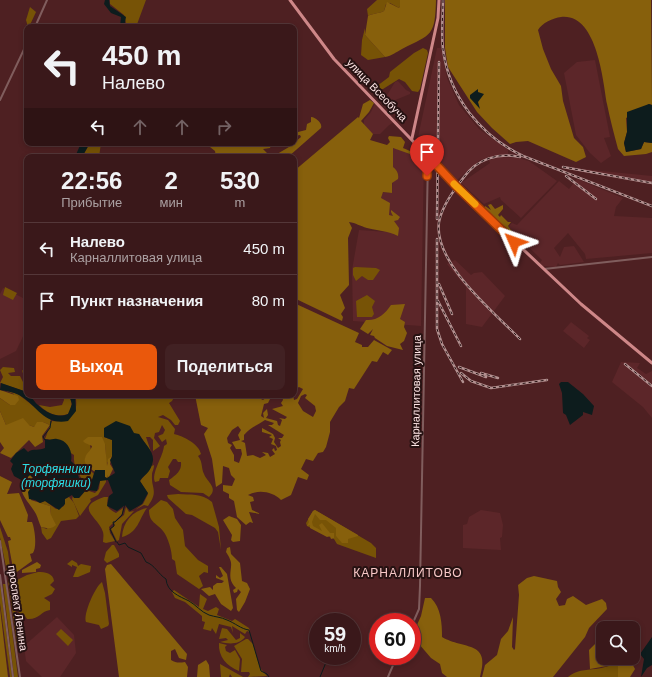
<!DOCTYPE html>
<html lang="ru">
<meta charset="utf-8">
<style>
:root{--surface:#3a181a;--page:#412123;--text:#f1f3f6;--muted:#aba0a2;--line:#543739;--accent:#ea580c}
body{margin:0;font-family:Helvetica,sans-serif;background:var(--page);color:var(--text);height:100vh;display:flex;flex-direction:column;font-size:15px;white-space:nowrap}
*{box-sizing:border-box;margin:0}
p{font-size:13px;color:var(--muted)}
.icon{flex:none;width:22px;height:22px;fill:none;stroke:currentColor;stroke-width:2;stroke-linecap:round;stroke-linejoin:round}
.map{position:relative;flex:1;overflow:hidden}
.side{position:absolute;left:24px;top:154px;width:273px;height:244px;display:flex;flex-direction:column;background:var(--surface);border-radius:8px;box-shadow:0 2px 6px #0003,0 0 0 1px var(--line)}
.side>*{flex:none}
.hud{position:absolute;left:24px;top:24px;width:273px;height:122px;border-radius:8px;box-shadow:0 2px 6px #0003,0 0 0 1px var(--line);background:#3a181a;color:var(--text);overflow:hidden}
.buttons{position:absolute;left:596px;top:621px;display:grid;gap:8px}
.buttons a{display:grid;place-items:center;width:44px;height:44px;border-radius:8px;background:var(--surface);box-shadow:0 2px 6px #0003,0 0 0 1px var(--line);font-size:20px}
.speed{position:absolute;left:309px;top:613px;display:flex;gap:8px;font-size:20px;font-weight:700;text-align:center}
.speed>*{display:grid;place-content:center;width:52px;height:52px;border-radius:50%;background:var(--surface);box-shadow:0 2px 6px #0003,0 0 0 1px var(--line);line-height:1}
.speed small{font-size:10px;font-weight:400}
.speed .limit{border:6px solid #d22;background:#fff;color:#111}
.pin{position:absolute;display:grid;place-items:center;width:34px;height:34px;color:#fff;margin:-41px -17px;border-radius:50% 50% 50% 0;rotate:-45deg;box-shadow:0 0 4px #0007}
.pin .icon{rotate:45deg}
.me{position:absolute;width:44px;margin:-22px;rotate:313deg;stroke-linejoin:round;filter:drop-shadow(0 0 3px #0008)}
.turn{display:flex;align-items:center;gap:14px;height:84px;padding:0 12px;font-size:18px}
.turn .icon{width:52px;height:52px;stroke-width:2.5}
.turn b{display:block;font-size:28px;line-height:34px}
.lanes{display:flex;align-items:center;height:38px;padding:0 12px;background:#0003;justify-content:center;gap:20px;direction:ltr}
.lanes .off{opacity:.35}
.eta{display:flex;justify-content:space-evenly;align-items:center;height:68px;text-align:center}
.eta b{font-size:24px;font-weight:600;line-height:28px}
.primary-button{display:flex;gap:8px;margin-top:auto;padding:8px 12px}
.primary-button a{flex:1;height:46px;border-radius:8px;background:var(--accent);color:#fff;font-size:16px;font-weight:600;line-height:46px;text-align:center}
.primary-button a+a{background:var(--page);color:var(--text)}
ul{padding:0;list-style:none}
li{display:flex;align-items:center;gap:12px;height:52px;padding:0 12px;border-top:1px solid var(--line)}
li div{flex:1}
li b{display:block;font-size:15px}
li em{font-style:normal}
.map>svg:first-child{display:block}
</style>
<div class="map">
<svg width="652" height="677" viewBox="0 0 652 677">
<rect width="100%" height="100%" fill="#4e2022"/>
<g fill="#5c2629">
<polygon points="437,48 441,48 447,78 459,105 479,129 508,150 508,154 489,157 480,160 457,180 418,137"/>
<polygon points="595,60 610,137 604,138 611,156 601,163 590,153 576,135 564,73 577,62"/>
<polygon points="398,81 406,90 410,92 410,94 388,103 384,100 395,82"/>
<polygon points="375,103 394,122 388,126 380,134 373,134 364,125 364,120 371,112"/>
<polygon points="393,148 424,156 421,326 353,321 352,270 359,230 388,232 381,198 383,192 392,193"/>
<polygon points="501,157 517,158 529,161 557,181 521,218 501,200 500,197 484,204 461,183 490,163 489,160"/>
<polygon points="572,168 652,176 652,184 572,170"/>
<polygon points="577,179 623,198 616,207 614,216 652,218 652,253 586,259 585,254 568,233 554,248 560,257 564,247 574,246 584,262 560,265 558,263 556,267 543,266 540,263 542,260 508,227 512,223 517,225 559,181 569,189"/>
<polygon points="455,260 471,275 474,273 482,272 505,296 482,327 466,324 466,287 447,264"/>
<polygon points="3,288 27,300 27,328 16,351 0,359 0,294"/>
<polygon points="571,322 589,336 587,338 590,340 584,348 563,331"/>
<polygon points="621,362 640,363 637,368 646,374 652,371 652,418 643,407 612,382"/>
<polygon points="481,510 500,513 503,525 502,537 500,538 501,550 463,548 463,525 467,524 469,517"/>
<polygon points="57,617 74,635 76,653 60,677 42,677 26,661 24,646"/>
</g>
<g fill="#775306">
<polygon points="110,0 146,0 136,27 124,27 126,23 124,15 110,4"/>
<path d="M377 0H400V6L399 8 390 3 386 4 384 11C378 14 373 13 368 16L367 9Z"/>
<polygon points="30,7 36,12 29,27 28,27 26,20"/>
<polygon points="365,28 365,35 385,57 368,60 361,55 362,40"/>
<polygon points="423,48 427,50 428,53 420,89 418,92 412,91 405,82 399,79 383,89 377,89 377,86 389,77 390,72 414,53"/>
<polygon points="90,143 101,143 99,157 82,157"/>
<polygon points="355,267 376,268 380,270 373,280 368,280 362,276 356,281 353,275 353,268"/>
<polygon points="5,287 17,293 13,300 3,295"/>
<polygon points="367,295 375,301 372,307 374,314 372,317 357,317 356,301"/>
<polygon points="3,367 14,368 15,372 8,373 11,376 20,376 23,382 25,381 22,370 27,373 27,392 0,383 3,377 0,370"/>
<polygon points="4,390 18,394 51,420 50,425 43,422 34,427 29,425 6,425 0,411 0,398 10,405 14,394"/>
<path d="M63 395H69C72 402 73 408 68 414 57 418 47 413 39 405L50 407 62 405 64 400Z"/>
<path d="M75 395H175L172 401 169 403 180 421 178 425H175L171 420 163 415 158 417 168 420 175 429 174 434C183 436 199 444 201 454L198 456C203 462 201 468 204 474 207 482 219 488 209 497L203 493 181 492 170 485 169 480C176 475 182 471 181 462H178L176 459H173L168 467 170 471 168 478H160L159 481 155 482C151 473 163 457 164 446L167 444 166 439 162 442 158 436 163 434 165 430 162 425 159 432 155 433 154 438 160 446 153 451V440L150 437H146L151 452 139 434 104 437 112 440V456L107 463 109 477 107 478 105 444 90 445 91 450 85 458 88 468 94 474 92 480 85 482C78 475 73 465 74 455L48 439H45L52 421C70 423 80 412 75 395Z"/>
<path d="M153 458 152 466 154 465C154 470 152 471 152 475 151 489 159 491 148 506L144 505 135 510 143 504 148 494 140 481 149 470Z"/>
<polygon points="104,479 106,480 106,482 98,495 90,499 91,501 80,516 72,499 73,496 79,498 86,490 95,493 99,489 100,481"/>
<path d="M178 494C191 495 201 493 212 502L219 527 221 550 218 532 215 528 192 515 186 514 168 498 167 495Z"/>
<polygon points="69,497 74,503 79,516 76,519 61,521 51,538 47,540 42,533 41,527 47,529 51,515 50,506 40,503 45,501 56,509 64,506 65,499"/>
<path d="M104 497H108C106 506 108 509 116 513L123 508 122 514 109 527 110 533 115 541 106 543 103 542C103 539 104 536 103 532 98 516 73 508 104 497Z"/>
<path d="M161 500 167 502 173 509 175 518 183 530 185 546 198 560 208 566V573L204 572 199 576 203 586 199 589 177 574 175 561 172 559C172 551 168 537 163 531 157 523 149 523 149 510Z"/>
<polygon points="126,507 129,512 134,511 122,524 119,540 117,541 111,529 115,525 114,523 124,515"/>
<path d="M147 508C139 519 138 533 122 537 123 522 132 511 147 508Z"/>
<polygon points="315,510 371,543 376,548 376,558 337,544 334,539 307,526 306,523 313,511"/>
<polygon points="0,527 8,552 11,575 8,575 7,572 0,537"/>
<polygon points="112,545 114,545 119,554 119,557 107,563 104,560 106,552"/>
<polygon points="72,560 77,563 78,566 81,564 91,566 90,572 78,577 73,577 77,567 72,565 72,567 67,564"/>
<path d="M38 572C45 572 53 573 54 581L50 585 55 589 52 594 44 598 50 602V610C41 611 39 620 27 619L23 613 20 614 17 610 15 581 27 575Z"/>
<polygon points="11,577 20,646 17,645 8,580"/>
<polygon points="0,582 12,677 10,677 0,603"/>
<path d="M102 582 105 593 109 624 108 626 101 629 99 625 86 622C83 614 95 587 102 582Z"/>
<polygon points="3,584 6,584 18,677 14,677"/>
<polygon points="174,590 199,607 200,594 207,599 203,609 208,611 216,607 219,609 217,615 232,621 235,619 249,628 250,632 247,631 245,634 232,626 233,633 231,627 219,624 216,634 212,628 211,631 203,629 205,622 202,621 202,616 185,602 175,598 172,592"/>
<path d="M222 628 227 629 236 640 240 638V633L245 637C239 645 229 644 220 642L228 640 226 638 219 639Z"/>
<polygon points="61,629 73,640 68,646 56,634"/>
<polygon points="246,639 248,639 253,644 260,668 267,676 248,677 250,674 249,672 241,672 242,659 234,646"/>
<path d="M219 643 227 645 225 647 226 651 230 653 235 650 240 659 239 671C227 666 218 657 219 643Z"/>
<polygon points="220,664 243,677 232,677 230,674 229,677 221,677"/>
<path d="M618 664V677H568C576 670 585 670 596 669 603 668 611 665 618 664Z"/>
</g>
<g fill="#87600c" fill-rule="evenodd">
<path d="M400 0H436C435 36 432 34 402 49 396 52 392 56 385 57L365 35 368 16C373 13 378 14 384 11L387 2 399 8 400 6Z"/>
<path d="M445 0H651L652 105 649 104 626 118 627 132 624 143 626 152 641 149 644 142 652 143V152L646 154 624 156 618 149C614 134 610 119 607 104 603 80 597 13 561 17 553 18 542 23 538 30L543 49 551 69 561 86 563 101 574 138 583 147 586 157 576 162 528 141 516 142 510 144 492 128 477 112 448 67 445 48Z"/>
<path d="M370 100 374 103 369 112 361 121 373 134 370 140 387 145 390 142 388 138 389 136 401 137 405 142 403 148 410 151V154L393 148V167C397 170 399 174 398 179L392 183V193L383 192 381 198 390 203 389 215 393 216 391 212V210L400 217 398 220 394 221 399 228 398 236C388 231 379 231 367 228 360 226 356 223 349 222L352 228 348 238 349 285 340 295 345 308 341 314 343 317 342 321 294 298V171L358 117 359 118 363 104Z"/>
<path d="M311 117C316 117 323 124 321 128L288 157H272L289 147 301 137 300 135 294 136V133L306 130 307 124 311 122Z"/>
<polygon points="205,143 272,143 270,148 263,149 268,154 266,157 216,157 215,151"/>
<polygon points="491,204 495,209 503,205 503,209 498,215 500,217 501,215 508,222 511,222 508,226 517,238 502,227 485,211 485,206 491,210 488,205"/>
<path d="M294 303 359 333 355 342 362 345V347H368L374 340 392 350 388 355 383 352 377 362 372 361 354 389 349 388 345 401 339 407 330 422V432L326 447 323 452 318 453 313 461 306 459 301 469 309 475 307 480 298 477 291 495 281 500C273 492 259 489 248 495L253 497 254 501 250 502 252 510 261 514 249 512 253 523 250 522 246 525 237 517 234 501 229 498V494L223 491V485L232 486 235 479 231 475 229 468 223 466 222 483 216 487 212 459 204 434 208 428 201 425 195 395H259V398L263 400 268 396 270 399 268 403 264 404 261 416 264 418 263 413 267 409 268 415 266 418 277 421 278 425 280 426 282 420 279 418 285 419 287 417 272 409 283 406 281 403 283 400 282 395H293L294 400 297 399 303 389 299 387 294 390ZM305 394 307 395 305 398 315 406 316 411 313 417 303 411 298 403 301 396ZM265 420 274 423 272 425H268L284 435 282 438H278L281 440 280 442 281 446 278 448 274 442 275 438 273 434 262 428V432L272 435 269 437 273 439 271 444 276 446 277 450 275 451 274 448 272 450 275 454 270 457 268 453 262 452 266 455 260 458 253 455 247 456 245 443 241 441 244 440V435C251 427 256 426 265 420ZM238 426 241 430 238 435 240 440 232 442 236 449H241L242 454 239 463 234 461V455L230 448 232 445 228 443 227 438 232 430Z"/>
<path d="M405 304 400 319 405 322 404 327 407 333 404 341 400 344 403 350 387 346 375 338 374 336 370 335 373 329 368 334 360 329 366 320C377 321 385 314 391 305Z"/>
<polygon points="0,390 18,396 19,400 15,405 10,405 0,398"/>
<polygon points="0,411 6,425 23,418 29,425 34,427 37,422 43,422 50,425 42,436 43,442 35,447 29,440 11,458 0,453 4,448 0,442"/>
<path d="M88 437H102L105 444 107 466 108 459 112 456V450H113L110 464 113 469 109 477 107 475V478C101 475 82 467 85 458 86 453 91 451 92 446L85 443 83 441Z"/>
<path d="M30 475 36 482 31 500 50 506 51 515 56 525C51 530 47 528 41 527 39 523 38 518 36 514 30 503 17 493 22 480L23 481Z"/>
<path d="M0 476 12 482 7 494 19 493 28 515 27 522H32C35 529 37 547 33 553L30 554 32 561 14 574 8 541 11 540 10 537H8L0 520Z"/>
<polygon points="315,510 358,535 358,536 348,539 348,543 342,543 336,536 336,528 326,520 320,520 315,514 312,522 313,526 322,531 319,525 322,523 330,533 334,533 334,538 331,539 330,536 327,537 310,528 310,525 307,526 309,522 308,519 313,511"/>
<polygon points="229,516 237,519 241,525 240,541 233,542 231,540 232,535 223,520"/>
<path d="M230 547 231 554 240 563 242 581 247 583 250 589 245 602 239 612 237 610 236 599 241 592 238 589 237 592 234 593 233 590 236 588C229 581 230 576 231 567 232 561 229 557 226 552L227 548Z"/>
<polygon points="37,562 41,565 40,568 36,569 36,572 22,573 22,570"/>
<path d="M111 564 187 654 186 660 179 658 175 649 171 651V660C176 663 179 663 185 662L188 667 187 677H119L105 569 107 565Z"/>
<polygon points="219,567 221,567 227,574 233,608 231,611 221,604 215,594 209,596 201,589 210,587 213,590 213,586 217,583 222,583 224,581 216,578 216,575 220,578 223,576"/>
<polygon points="534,576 557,581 558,587 561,592 556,599 559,606 565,605 567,599 573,596 586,605 602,599 606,603 607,609 589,628 585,637 553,677 482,677 485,665 497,655 501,639 508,631 513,617 512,647 514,650 515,649 519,595 518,585 527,578"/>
<path d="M425 598H431C441 608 442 623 442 637 464 650 491 640 480 677H447L442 673 440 664 431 658 419 644H416L412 651V636L421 616Z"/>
<polygon points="0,608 8,677 0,677"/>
<polygon points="603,636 603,658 629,658 635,669 630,677 618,677 618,664 590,669 589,650"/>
<polygon points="206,660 209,665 210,677 197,677 198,665"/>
</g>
<g fill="#0d1c1d">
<polygon points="105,0 109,0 110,6 126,17 124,27 120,27 121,17 111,13 104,4"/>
<polygon points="478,89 478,92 484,94 478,102 480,109 470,98 470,95"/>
<polygon points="649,104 652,105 652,143 644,142 641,149 626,152 624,143 627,132 627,112"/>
<polygon points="81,143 90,143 82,157 75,157"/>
<polygon points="561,382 568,382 583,394 594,406 592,415 583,412 583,415 570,425 566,415 563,413 562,393 559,384"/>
<path d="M1 383 27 392V395H30C37 407 54 420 68 414L72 404 69 395H75L76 411 68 421C44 426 36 404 19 395 13 392 6 391 0 390Z"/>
<path d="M116 421 130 426 134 433 139 434C146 447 160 454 149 471 146 475 142 477 140 481L148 493 142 504 130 511 125 505 117 511 107 506 109 496 113 493 108 480 100 481 97 491 86 490 79 498H74L72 495 65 499V504L59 510 45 501 40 503 35 500 29 499 28 492 36 480 30 475 23 481 14 476 11 469 13 464 10 461 16 453 24 448 28 452C33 448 40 451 45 448V439C50 441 53 438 57 439 68 440 73 452 71 461L75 465 79 478 85 482 92 480 95 470H105V477L107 478 115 473 110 460 112 457V440L104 437V428Z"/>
<polygon points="652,637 652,665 647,668 641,677 644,659 640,654"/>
</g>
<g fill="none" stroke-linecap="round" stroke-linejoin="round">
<g stroke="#0d1c1d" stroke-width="1">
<polyline points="45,440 43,437 50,428 51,421"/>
<polyline points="116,542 110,529 114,526 113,522 115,522 122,515 125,504"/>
<path d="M117 542 119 545 125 543 128 547 141 553 146 562C155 565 158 574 166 579 167 592 179 596 189 601 196 605 201 612 209 615 215 617 221 617 227 620 235 623 241 629 249 630L261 671 267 674 269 677"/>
<polyline points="320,677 327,660"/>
</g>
<g stroke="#805d5d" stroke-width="2">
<polyline points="35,27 47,0"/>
<polyline points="0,100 27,43"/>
<polyline points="544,269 652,257"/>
<polyline points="0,541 20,677"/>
<polyline points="0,575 13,677"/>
<polyline points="412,625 419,609 420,586 428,157"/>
<polyline points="388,677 397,656"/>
</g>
<g stroke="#ce8788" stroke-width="3">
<polyline points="290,0 334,59 457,187 581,304 652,363"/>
<polyline points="412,138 438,18 439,0"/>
</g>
<defs>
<g id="rail">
<path d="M443 0C443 16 441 33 443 49 449 97 481 136 523 156L652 206"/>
<polyline points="563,167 652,183"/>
<polyline points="566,176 596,199"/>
<polyline points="437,219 439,62"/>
<polyline points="437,239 437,329 442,344 463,382"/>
<polyline points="439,284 452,314"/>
<polyline points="438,301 461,346"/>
<path d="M520 339C494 312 433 263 439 222 442 206 454 190 464 177 477 159 499 152 520 157"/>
<polyline points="625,364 652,386"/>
<polyline points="459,367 486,377"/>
<polyline points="461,373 471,381 491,388 547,380"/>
<polyline points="481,373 498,378"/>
</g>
</defs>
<use href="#rail" stroke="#b39191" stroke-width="2.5"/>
<use href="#rail" stroke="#261212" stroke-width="1" stroke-dasharray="3" stroke-linecap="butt"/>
</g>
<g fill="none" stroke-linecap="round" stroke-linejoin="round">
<defs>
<polyline id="route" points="427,176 428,156 457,187 514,242"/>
</defs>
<use href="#route" stroke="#983908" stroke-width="10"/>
<use href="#route" stroke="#ea580c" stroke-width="7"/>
<polyline stroke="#f59e0b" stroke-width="7" points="454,184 475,204"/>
</g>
<g text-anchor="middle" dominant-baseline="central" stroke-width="4" stroke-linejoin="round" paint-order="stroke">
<g font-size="11" fill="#fee5e5" stroke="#261212">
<text transform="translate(377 90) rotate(46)">улица Всеобуча</text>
<text transform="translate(416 391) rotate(-89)">Карналлитовая улица</text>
<text transform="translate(18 608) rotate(82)">проспект Ленина</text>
</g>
<g font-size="12" font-style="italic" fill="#2cdee6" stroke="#261212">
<text x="56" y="469">Торфянники<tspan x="56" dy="14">(торфяшки)</tspan></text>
</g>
<g font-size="12" letter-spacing="1" fill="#f9c9c8" stroke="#261212">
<text x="408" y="573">КАРНАЛЛИТОВО</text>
</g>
</g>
</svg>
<div class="buttons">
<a><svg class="icon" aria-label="search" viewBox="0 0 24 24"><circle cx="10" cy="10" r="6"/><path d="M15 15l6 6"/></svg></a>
</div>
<div class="speed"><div>59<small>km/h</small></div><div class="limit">60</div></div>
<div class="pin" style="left:427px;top:176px;background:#d93025"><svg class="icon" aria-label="arrive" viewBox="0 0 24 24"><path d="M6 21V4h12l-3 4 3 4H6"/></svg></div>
<svg class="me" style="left:514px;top:242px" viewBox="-20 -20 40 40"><path d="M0-17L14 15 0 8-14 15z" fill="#ea580c" stroke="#fff" stroke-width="4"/></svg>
<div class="hud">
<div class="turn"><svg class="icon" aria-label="left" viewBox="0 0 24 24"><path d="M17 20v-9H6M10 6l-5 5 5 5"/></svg><div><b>450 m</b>Налево</div></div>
<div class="lanes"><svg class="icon" aria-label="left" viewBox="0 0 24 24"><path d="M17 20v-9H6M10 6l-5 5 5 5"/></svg><svg class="icon off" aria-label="ahead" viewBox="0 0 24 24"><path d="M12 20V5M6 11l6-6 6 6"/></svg><svg class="icon off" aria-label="ahead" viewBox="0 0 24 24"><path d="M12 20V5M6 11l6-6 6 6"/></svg><svg class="icon off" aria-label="right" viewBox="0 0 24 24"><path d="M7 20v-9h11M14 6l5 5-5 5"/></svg></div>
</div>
<section class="side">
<div class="eta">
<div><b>22:56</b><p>Прибытие</p></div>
<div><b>2</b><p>мин</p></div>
<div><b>530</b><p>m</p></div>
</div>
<ul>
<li><svg class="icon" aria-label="left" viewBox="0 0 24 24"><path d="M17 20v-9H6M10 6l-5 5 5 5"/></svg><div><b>Налево</b><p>Карналлитовая улица</p></div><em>450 m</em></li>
<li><svg class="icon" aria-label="arrive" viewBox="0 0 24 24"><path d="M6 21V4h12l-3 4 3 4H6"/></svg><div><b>Пункт назначения</b></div><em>80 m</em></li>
</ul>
<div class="primary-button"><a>Выход</a><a>Поделиться</a></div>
</section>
</div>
